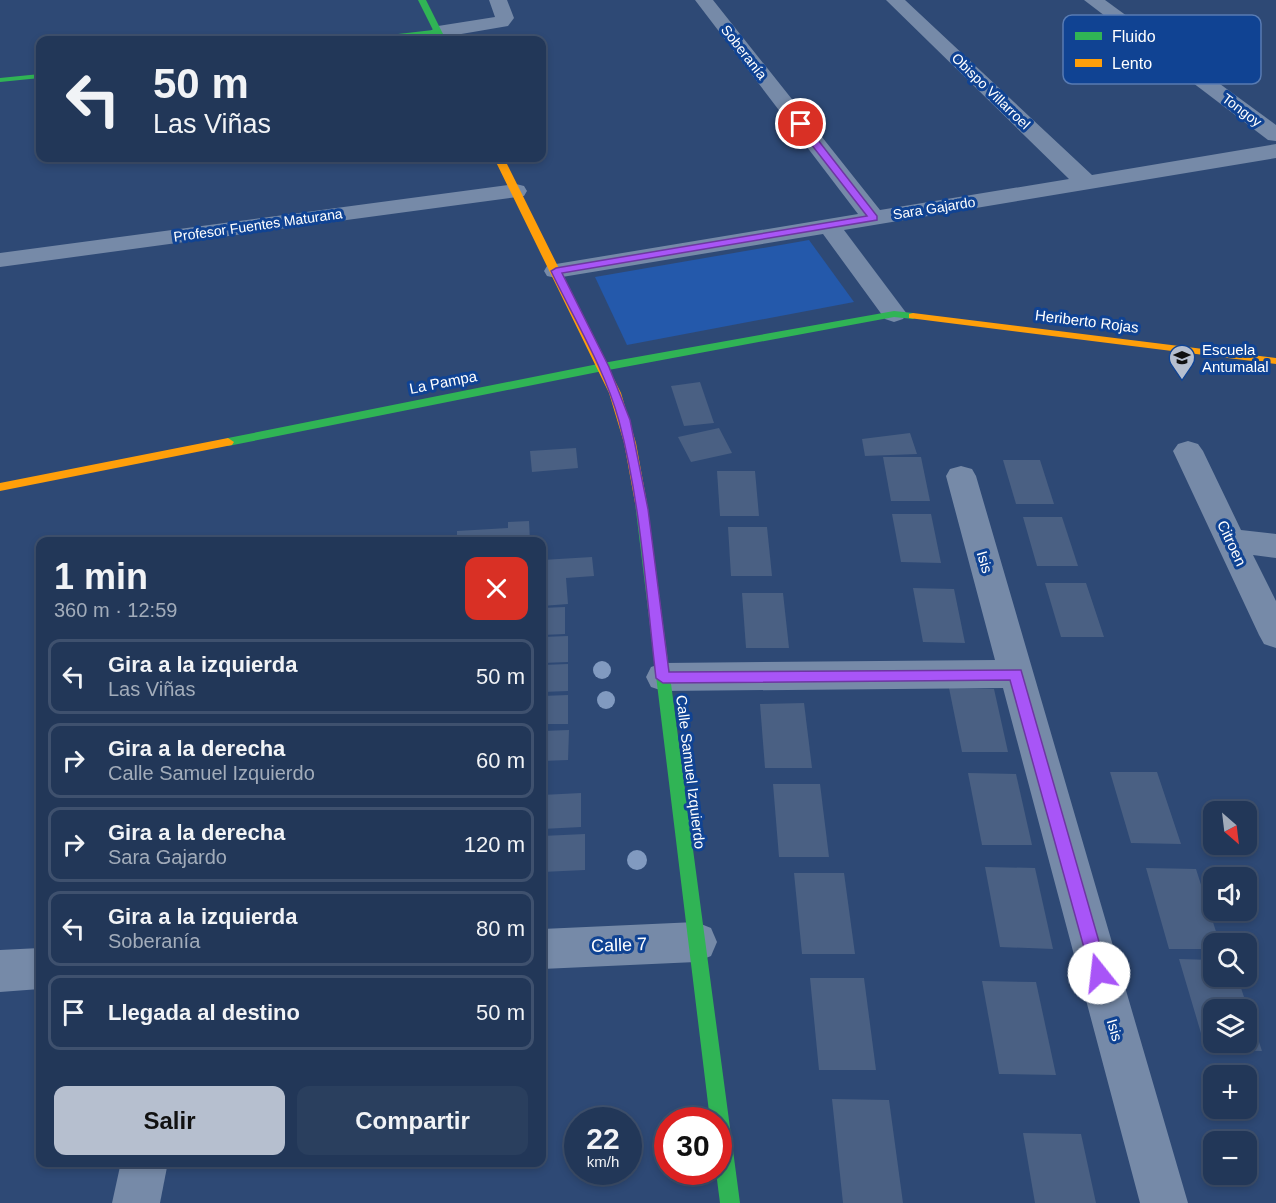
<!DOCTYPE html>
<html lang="es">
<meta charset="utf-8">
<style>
:root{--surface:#223758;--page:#2a3f5e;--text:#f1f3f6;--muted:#a2acba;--line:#3f516e;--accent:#b6bfcf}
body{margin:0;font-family:Helvetica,sans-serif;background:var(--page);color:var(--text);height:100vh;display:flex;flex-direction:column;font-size:22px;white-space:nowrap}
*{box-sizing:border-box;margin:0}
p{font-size:20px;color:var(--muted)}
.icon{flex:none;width:33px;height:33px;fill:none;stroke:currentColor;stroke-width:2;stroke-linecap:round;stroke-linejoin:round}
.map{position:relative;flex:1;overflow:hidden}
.panel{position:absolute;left:36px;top:537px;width:510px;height:630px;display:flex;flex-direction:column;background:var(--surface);border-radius:12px;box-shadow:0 3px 9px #0003,0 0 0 2px var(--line)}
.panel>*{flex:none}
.hud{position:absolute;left:36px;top:36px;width:510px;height:126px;border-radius:12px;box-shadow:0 3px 9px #0003,0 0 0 2px var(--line);background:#223758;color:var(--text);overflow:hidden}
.needle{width:39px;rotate:152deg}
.buttons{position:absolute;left:1203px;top:801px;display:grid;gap:12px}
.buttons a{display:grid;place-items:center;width:54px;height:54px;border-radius:12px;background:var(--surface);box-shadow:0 3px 9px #0003,0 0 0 2px var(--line);font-size:30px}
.speed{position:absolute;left:564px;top:1107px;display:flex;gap:12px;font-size:30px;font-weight:700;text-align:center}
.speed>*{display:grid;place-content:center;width:78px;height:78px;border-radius:50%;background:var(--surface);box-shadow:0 3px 9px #0003,0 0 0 2px var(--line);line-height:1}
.speed small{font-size:15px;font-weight:400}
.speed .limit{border:9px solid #d22;background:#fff;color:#111}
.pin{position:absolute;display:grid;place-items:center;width:51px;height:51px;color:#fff;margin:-26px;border:3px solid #fff;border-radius:50%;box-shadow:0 2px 6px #0007}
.me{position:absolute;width:66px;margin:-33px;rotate:344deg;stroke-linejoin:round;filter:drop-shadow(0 0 4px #0008)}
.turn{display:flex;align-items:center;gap:21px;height:126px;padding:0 18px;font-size:27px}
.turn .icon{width:78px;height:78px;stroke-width:2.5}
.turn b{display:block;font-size:42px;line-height:51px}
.round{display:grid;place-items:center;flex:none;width:63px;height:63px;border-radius:12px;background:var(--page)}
.head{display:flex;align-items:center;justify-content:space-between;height:102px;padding:0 18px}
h1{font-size:36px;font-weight:700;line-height:45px}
.button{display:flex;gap:12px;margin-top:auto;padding:12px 18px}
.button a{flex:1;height:69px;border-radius:12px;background:var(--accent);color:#111;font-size:24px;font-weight:700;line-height:69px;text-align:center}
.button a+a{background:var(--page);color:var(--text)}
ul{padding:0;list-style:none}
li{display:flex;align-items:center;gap:18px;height:75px;margin:0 12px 9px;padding:0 6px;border:3px solid var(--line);border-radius:12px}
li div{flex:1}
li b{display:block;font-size:22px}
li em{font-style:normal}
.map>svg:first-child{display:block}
</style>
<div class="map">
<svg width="1276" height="1203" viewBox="0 0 1276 1203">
<rect width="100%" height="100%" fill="#2e4975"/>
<polygon fill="#2459ab" points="809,240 854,302 627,345 595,277"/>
<g fill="#4a6083" fill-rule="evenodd">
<polygon points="700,382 714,423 684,426 671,386"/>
<polygon points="719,428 732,453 691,462 678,437"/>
<polygon points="910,433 917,454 865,456 862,439"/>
<polygon points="576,448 578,468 532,472 530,451"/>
<polygon points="883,457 921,457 930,501 891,501"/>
<polygon points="1003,460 1040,460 1054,504 1016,504"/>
<polygon points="717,471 755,471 759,516 720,516"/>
<polygon points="892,514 931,514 941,563 901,562"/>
<polygon points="1023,517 1062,517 1078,566 1037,566"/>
<polygon points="529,521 530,542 457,542 457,531 508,528 508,522"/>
<polygon points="728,527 767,527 772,576 731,576"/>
<polygon points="592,557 594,576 566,578 568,604 542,606 542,560"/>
<polygon points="1045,583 1086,583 1104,637 1061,637"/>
<polygon points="913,588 954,589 965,643 923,642"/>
<polygon points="742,593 783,593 789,648 746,648"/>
<polygon points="565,607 565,634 542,635 542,608"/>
<polygon points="568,636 568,662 542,663 542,637"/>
<polygon points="568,664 568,691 542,692 542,665"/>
<polygon points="949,688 994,689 1008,752 962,752"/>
<polygon points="568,695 568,724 542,724 542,696"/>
<polygon points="804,703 812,768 765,768 760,704"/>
<polygon points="569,730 568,760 542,761 542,731"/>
<polygon points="1110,772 1157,772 1181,844 1131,843"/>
<polygon points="968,773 1016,774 1032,845 982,845"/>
<polygon points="773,784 820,784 829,857 779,857"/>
<polygon points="581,793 581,827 542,829 542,795"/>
<polygon points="585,834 585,870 542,872 542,836"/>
<polygon points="985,867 1035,868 1053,949 1000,947"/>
<polygon points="1146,868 1196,869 1220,944 1214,944 1214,949 1169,949"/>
<polygon points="794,873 844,873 855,954 802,954"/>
<path d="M1179 959 1214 960V976H1237L1262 1051 1206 1050ZM1214 1010H1246V1042H1214Z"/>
<polygon points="810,978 864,978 876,1070 819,1070"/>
<polygon points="982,981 1036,982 1056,1075 999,1074"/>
<polygon points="832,1099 889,1100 903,1203 843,1203"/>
<polygon points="1023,1133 1081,1134 1096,1203 1035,1203"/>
</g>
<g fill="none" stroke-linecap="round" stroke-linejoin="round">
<g fill="#768aa8" fill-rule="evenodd">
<polygon points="489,0 507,0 514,18 508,26 438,38 429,32 438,26 495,17"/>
<polygon points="695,0 713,0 880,210 1069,179 886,0 905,0 1092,175 1276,144 1276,158 844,230 907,314 903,319 894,322 885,319 823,234 556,278 547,276 544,271 547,266 556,264 858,214"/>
<polygon points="1084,0 1105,0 1276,125 1276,141 1268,140"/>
<polygon points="516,184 524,186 527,191 524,196 0,267 0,253"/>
<polygon points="1188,441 1198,444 1203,451 1241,530 1276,534 1276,558 1253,555 1276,601 1276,648 1264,644 1259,635 1173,451 1178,444"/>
<polygon points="961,466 972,469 976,476 1188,1203 1140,1203 1003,688 663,691 651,687 646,677 651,667 663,663 995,660 946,476 950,469"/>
<polygon points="696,922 711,928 717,942 711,956 696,962 542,969 542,929"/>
<polygon points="40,948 40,989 0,992 0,950"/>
<polygon points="121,1162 168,1162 160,1203 112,1203"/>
</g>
<g fill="#30b455" fill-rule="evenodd">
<polygon points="418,0 426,0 446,40 438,40 435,35 380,40 359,40 363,38 433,30"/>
<polygon points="40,74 40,78 0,82 0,78"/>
<polygon points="894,311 913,313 918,316 913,319 894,317 603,371 228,446 222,442 228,438 603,363"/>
<polygon points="641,499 647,503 740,1203 720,1203 716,1172 718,1172 718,1120 710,1120 635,503"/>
</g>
<g fill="#ff9f0a" fill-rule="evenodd">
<polygon points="494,158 504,158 621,393 636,443 647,503 645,506 641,507 635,503 624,443 609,393"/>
<polygon points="913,313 1276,358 1276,364 909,318 909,314"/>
<polygon points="228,438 234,442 232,445 0,491 0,483"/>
</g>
</g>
<g fill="#819ac0">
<circle cx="602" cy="670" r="9"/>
<circle cx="606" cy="700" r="9"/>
<circle cx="637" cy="860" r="10"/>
</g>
<path fill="#a855f7" stroke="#6d37a1" stroke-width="1.5" d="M797 122H804L877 216V220L562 273 609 367 630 420 648 509 669 672 1021 670 1108 973 1106 979 1099 981 1093 979 1091 973 1010 680 663 683 656 678C646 593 641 504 619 421 605 369 574 319 551 271L556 268 867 216 797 126Z"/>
<defs>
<symbol id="school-pin" viewBox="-11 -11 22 30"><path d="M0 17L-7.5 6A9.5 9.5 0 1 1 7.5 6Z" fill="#b6bfcf" stroke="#104393"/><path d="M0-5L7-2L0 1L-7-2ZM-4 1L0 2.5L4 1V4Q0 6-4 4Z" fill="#111"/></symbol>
</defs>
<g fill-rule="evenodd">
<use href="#school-pin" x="1167" y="343" width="30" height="40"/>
</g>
<g text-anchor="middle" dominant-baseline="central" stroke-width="6" stroke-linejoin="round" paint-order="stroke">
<g font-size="14" fill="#fff" stroke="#104393">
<text transform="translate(744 52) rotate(52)">Soberanía</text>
<text transform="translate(991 91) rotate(44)">Obispo Villarroel</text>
<text transform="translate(1242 110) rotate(37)">Tongoy</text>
<text transform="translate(934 208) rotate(-9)">Sara Gajardo</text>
<text transform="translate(258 225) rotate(-8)">Profesor Fuentes Maturana</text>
</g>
<g font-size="15" fill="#fff" stroke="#104393">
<text transform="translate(1087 321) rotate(7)">Heriberto Rojas</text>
<text transform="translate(443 382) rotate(-11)">La Pampa</text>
<text transform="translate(1232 543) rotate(65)">Citroen</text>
<text transform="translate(985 562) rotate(74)">Isis</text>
<text transform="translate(691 772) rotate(83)">Calle Samuel Izquierdo</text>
<text transform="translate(1115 1030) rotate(74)">Isis</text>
</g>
<g font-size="15" fill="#fff" stroke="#104393" text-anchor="start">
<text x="1202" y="349">Escuela<tspan x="1202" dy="17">Antumalal</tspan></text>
</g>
<g font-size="18" fill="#fff" stroke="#104393">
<text transform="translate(619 945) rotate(-2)">Calle 7</text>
</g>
</g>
<rect x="1063" y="15" width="198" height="69" rx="9" fill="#104393" stroke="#587bb3" stroke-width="1.5"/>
<rect x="1075" y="32" width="27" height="8" fill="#30b455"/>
<rect x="1075" y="59" width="27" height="8" fill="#ff9f0a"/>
<g font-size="16" fill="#fff">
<text x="1112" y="42">Fluido</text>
<text x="1112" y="69">Lento</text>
</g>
</svg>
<div class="buttons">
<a><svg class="needle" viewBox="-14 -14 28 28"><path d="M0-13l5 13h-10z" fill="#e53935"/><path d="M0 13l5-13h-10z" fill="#a2acba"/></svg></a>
<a><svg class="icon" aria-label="sound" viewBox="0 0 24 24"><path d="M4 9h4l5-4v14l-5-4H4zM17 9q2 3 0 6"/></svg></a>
<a><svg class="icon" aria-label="search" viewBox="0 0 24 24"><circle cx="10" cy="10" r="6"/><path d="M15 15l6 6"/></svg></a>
<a><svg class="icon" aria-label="layers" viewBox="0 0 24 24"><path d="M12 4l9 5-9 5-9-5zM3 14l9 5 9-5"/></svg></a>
<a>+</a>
<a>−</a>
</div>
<div class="speed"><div>22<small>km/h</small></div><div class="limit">30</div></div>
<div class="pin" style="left:801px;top:124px;background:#d93025"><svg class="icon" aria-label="arrive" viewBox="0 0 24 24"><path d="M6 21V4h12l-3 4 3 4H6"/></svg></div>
<svg class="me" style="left:1099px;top:973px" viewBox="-20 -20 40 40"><circle r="19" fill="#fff"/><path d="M0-13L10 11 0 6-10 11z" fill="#a855f7"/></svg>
<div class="hud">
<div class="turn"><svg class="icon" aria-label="left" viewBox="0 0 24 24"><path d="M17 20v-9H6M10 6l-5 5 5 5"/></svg><div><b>50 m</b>Las Viñas</div></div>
</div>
<section class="panel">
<div class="head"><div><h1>1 min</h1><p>360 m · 12:59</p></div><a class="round" style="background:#d93025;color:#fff"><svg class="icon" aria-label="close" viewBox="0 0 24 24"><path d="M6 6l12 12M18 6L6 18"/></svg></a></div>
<ul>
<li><svg class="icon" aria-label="left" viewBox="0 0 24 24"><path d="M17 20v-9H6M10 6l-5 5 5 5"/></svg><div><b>Gira a la izquierda</b><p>Las Viñas</p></div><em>50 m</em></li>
<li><svg class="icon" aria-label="right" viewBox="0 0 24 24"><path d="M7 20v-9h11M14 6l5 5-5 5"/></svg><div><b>Gira a la derecha</b><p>Calle Samuel Izquierdo</p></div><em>60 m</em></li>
<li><svg class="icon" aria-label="right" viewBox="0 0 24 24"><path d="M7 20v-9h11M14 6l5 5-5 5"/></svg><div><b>Gira a la derecha</b><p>Sara Gajardo</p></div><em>120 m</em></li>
<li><svg class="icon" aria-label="left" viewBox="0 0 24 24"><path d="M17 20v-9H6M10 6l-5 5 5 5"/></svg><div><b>Gira a la izquierda</b><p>Soberanía</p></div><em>80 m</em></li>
<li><svg class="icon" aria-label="arrive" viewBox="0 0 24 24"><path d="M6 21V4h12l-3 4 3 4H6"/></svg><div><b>Llegada al destino</b></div><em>50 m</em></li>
</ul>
<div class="button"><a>Salir</a><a>Compartir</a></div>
</section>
</div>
